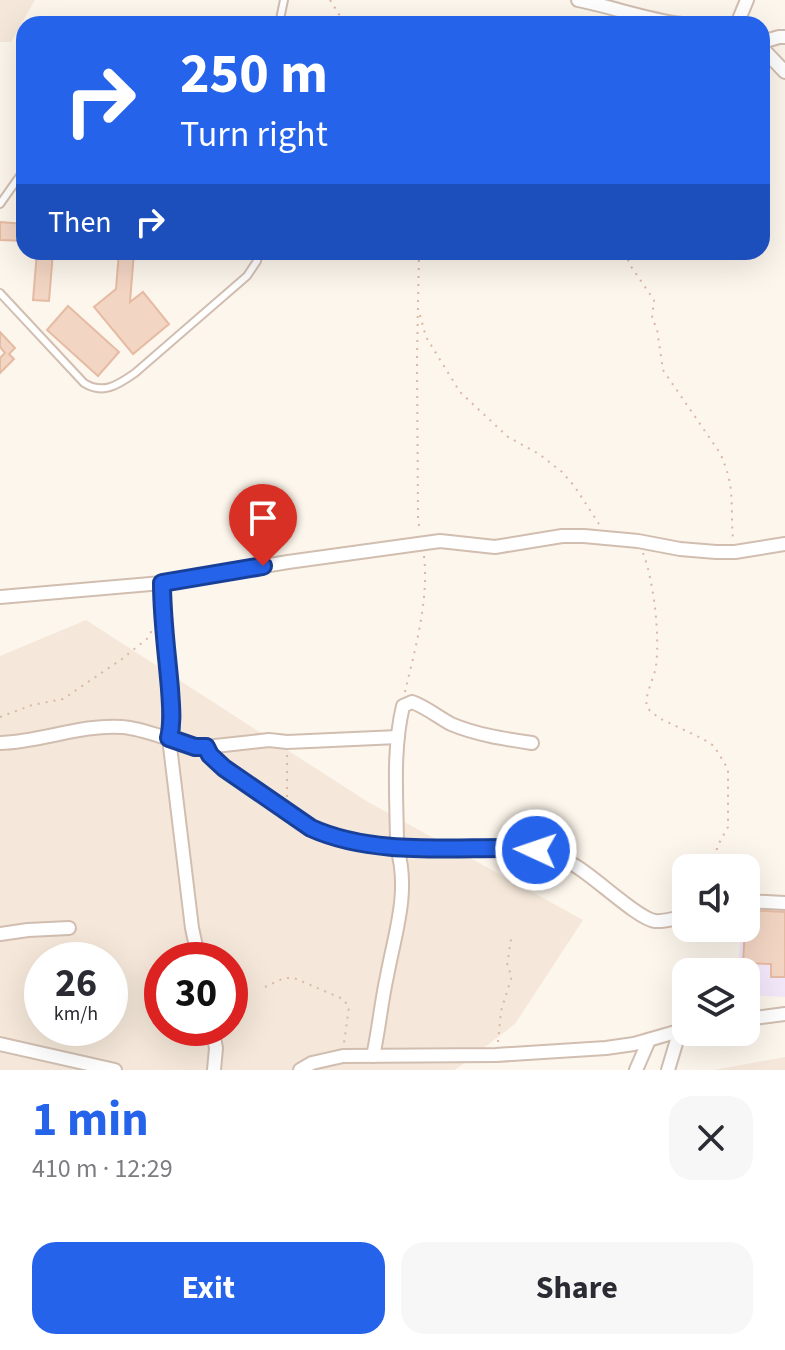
<!DOCTYPE html>
<meta charset="utf-8">
<style>
:root{--surface:#fff;--page:#f7f7f7;--text:#2b2b33;--muted:#7c7c81;--accent:#2563eb}
body{margin:0;font-family:"Source Sans 3",sans-serif;background:var(--page);color:var(--text);height:100vh;display:flex;flex-direction:column;font-size:30px;white-space:nowrap}
*{box-sizing:border-box;margin:0}
p{font-size:26px;color:var(--muted)}
.icon{flex:none;width:44px;height:44px;fill:none;stroke:currentColor;stroke-width:2;stroke-linecap:round;stroke-linejoin:round}
.map{position:relative;height:1070px;overflow:hidden}
.details{display:flex;flex-direction:column;background:var(--surface);flex:1}
.details>*{flex:none}
.hud{position:absolute;left:16px;top:16px;width:754px;height:244px;border-radius:24px;box-shadow:0 8px 32px #0002;background:#2563eb;color:#fff;overflow:hidden}
.controls{position:absolute;left:672px;top:854px;display:grid;gap:16px}
.controls a{display:grid;place-items:center;width:88px;height:88px;border-radius:16px;background:var(--surface);box-shadow:0 8px 32px #0002;font-size:40px}
.speed{position:absolute;left:24px;top:942px;display:flex;gap:16px;font-size:40px;font-weight:700;text-align:center}
.speed>*{display:grid;place-content:center;width:104px;height:104px;border-radius:50%;background:var(--surface);box-shadow:0 8px 32px #0002;line-height:1}
.speed small{font-size:20px;font-weight:400}
.speed .limit{border:12px solid #d22;background:#fff;color:#111}
.pin{position:absolute;display:grid;place-items:center;width:68px;height:68px;color:#fff;margin:-82px -34px;border-radius:50% 50% 50% 0;rotate:-45deg;box-shadow:0 0 8px #0007}
.pin .icon{rotate:45deg}
.me{position:absolute;width:88px;margin:-44px;rotate:273deg;stroke-linejoin:round;filter:drop-shadow(0 0 6px #0008)}
.turn{display:flex;align-items:center;gap:28px;height:168px;padding:0 32px;font-size:36px}
.turn .icon{width:104px;height:104px;stroke-width:2.5}
.turn b{display:block;font-size:56px;line-height:68px}
.then{display:flex;align-items:center;height:76px;padding:0 32px;background:#0003;gap:16px;font-size:30px}
.round{display:grid;place-items:center;flex:none;width:84px;height:84px;border-radius:24px;background:var(--page)}
.head{display:flex;align-items:center;justify-content:space-between;height:136px;padding:0 32px}
h1{font-size:48px;font-weight:700;line-height:60px;color:var(--accent)}
.primary-button{display:flex;gap:16px;margin-top:auto;padding:16px 32px}
.primary-button a{flex:1;height:92px;border-radius:24px;background:var(--accent);color:#fff;font-size:32px;font-weight:700;line-height:92px;text-align:center}
.primary-button a+a{background:var(--page);color:var(--text)}
.map>svg:first-child{display:block}
</style>
<div class="map">
<svg width="785" height="1070" viewBox="0 0 785 1070">
<rect width="100%" height="100%" fill="#fdf6ec"/>
<g fill="#f5e8da" fill-rule="evenodd">
<polygon points="0,0 35,0 11,42 0,42"/>
<path d="M86 620 368 802 583 920 515 1024 455 1070H0V656ZM42 960H110V1028H42ZM162 960H230V1028H162Z"/>
<polygon points="785,1057 785,1070 714,1070"/>
</g>
<polygon fill="#f3e8fa" points="746,897 785,900 785,997 746,995 746,972 738,972 741,928 746,928"/>
<g fill="#f3d5c3" stroke="#e6bba3" stroke-width="2">
<polygon points="0,222 24,224 24,241 0,240"/>
<polygon points="37,252 53,252 49,301 33,300"/>
<polygon points="119,252 134,252 130,302 143,292 169,324 133,354 94,307 116,289"/>
<polygon points="68,306 119,352 98,376 47,330"/>
<polygon points="0,332 15,348 9,354 14,359 0,373 0,358 5,353 0,347"/>
<polygon points="746,910 785,912 785,977 771,977 771,964 743,963"/>
</g>
<g fill="none" stroke-linecap="round" stroke-linejoin="round">
<defs>
<g id="lane">
<polyline points="279,24 284,0"/>
<polyline points="0,204 24,170"/>
<path d="M0 293 84 383C103 395 118 385 135 373L247 276 257 261 259 252"/>
</g>
<g id="street">
<path d="M578 0C613 7 647 20 682 24"/>
<polyline points="737,24 747,0"/>
<polyline points="762,42 779,37 785,37"/>
<polyline points="762,48 785,72"/>
<path d="M162 583C162 618 167 652 170 687 171 705 173 721 169 738L192 928 199 960"/>
<polyline points="0,597 162,583 288,562 440,541 495,547 562,536 584,536 638,541 680,549 716,552 735,552 785,544"/>
<path d="M0 743C41 742 81 724 122 727 151 729 177 746 206 747L210 755 224 768 311 828 339 838 397 848C410 891 395 933 387 976 381 1003 379 1029 373 1056"/>
<path d="M532 743C505 739 477 735 451 724 438 717 426 707 412 702L403 706C392 752 397 800 397 848 424 848 451 849 478 849 514 849 541 846 574 865 594 876 638 919 655 921 665 922 676 918 686 916"/>
<polyline points="206,747 269,740 287,742 398,737"/>
<polyline points="746,901 785,903"/>
<polyline points="0,934 28,930 69,928"/>
<polyline points="746,1019 785,1014"/>
<polyline points="212,1028 216,1048 214,1070"/>
<polyline points="0,1044 115,1070"/>
<polyline points="300,1070 312,1063 343,1056 496,1055 606,1048 634,1044 686,1029"/>
<polyline points="636,1070 649,1040"/>
<polyline points="668,1070 680,1030"/>
</g>
</defs>
<use href="#lane" stroke="#d1beb0" stroke-width="10"/>
<use href="#street" stroke="#d1beb0" stroke-width="16"/>
<g stroke="#d9b8a5" stroke-width="2" stroke-dasharray="2 6" stroke-linecap="butt">
<polyline points="330,0 340,16 348,24"/>
<polyline points="419,252 417,358 418,521 420,530"/>
<path d="M625 252 630 265 654 300 652 318 657 329 663 370 720 453C736 488 730 504 733 540"/>
<polyline points="420,315 426,337 460,392 508,437 539,454 562,472 575,487 599,524"/>
<path d="M643 553C654 582 660 635 656 666 654 679 644 695 647 708L659 718 703 739 714 746 728 769V827L717 847 716 868"/>
<path d="M405 692C415 649 429 601 424 556"/>
<polyline points="0,717 32,705 63,699 122,659 148,638 152,630"/>
<polyline points="287,797 287,755"/>
<polyline points="265,987 284,978 294,978 343,999 349,1007 344,1043"/>
<polyline points="498,1042 501,1011 512,976 507,966 511,939"/>
</g>
<use href="#lane" stroke="#fff" stroke-width="6"/>
<use href="#street" stroke="#fff" stroke-width="12"/>
</g>
<g fill="none" stroke-linecap="round" stroke-linejoin="round">
<defs>
<path id="route" d="M263 566 162 583C162 619 167 653 170 689 171 706 173 722 169 738L195 747H206L210 755 224 768 311 828C373 856 451 847 517 848L536 850"/>
</defs>
<use href="#route" stroke="#184099" stroke-width="20"/>
<use href="#route" stroke="#2563eb" stroke-width="14"/>
</g>
</svg>
<div class="controls">
<a><svg class="icon" aria-label="sound" viewBox="0 0 24 24"><path d="M4 9h4l5-4v14l-5-4H4zM17 9q2 3 0 6"/></svg></a>
<a><svg class="icon" aria-label="layers" viewBox="0 0 24 24"><path d="M12 4l9 5-9 5-9-5zM3 14l9 5 9-5"/></svg></a>
</div>
<div class="speed"><div>26<small>km/h</small></div><div class="limit">30</div></div>
<div class="pin" style="left:263px;top:566px;background:#d93025"><svg class="icon" aria-label="arrive" viewBox="0 0 24 24"><path d="M6 21V4h12l-3 4 3 4H6"/></svg></div>
<svg class="me" style="left:536px;top:850px" viewBox="-20 -20 40 40"><circle r="17" fill="#2563eb" stroke="#fff" stroke-width="3"/><path d="M0-11L8 9 0 5-8 9z" fill="#fff"/></svg>
<div class="hud">
<div class="turn"><svg class="icon" aria-label="right" viewBox="0 0 24 24"><path d="M7 20v-9h11M14 6l5 5-5 5"/></svg><div><b>250 m</b>Turn right</div></div>
<div class="then">Then<svg class="icon" aria-label="right" viewBox="0 0 24 24"><path d="M7 20v-9h11M14 6l5 5-5 5"/></svg></div>
</div>
</div>
<section class="details">
<div class="head"><div><h1>1 min</h1><p>410 m · 12:29</p></div><a class="round"><svg class="icon" aria-label="close" viewBox="0 0 24 24"><path d="M6 6l12 12M18 6L6 18"/></svg></a></div>
<div class="primary-button"><a>Exit</a><a>Share</a></div>
</section>
